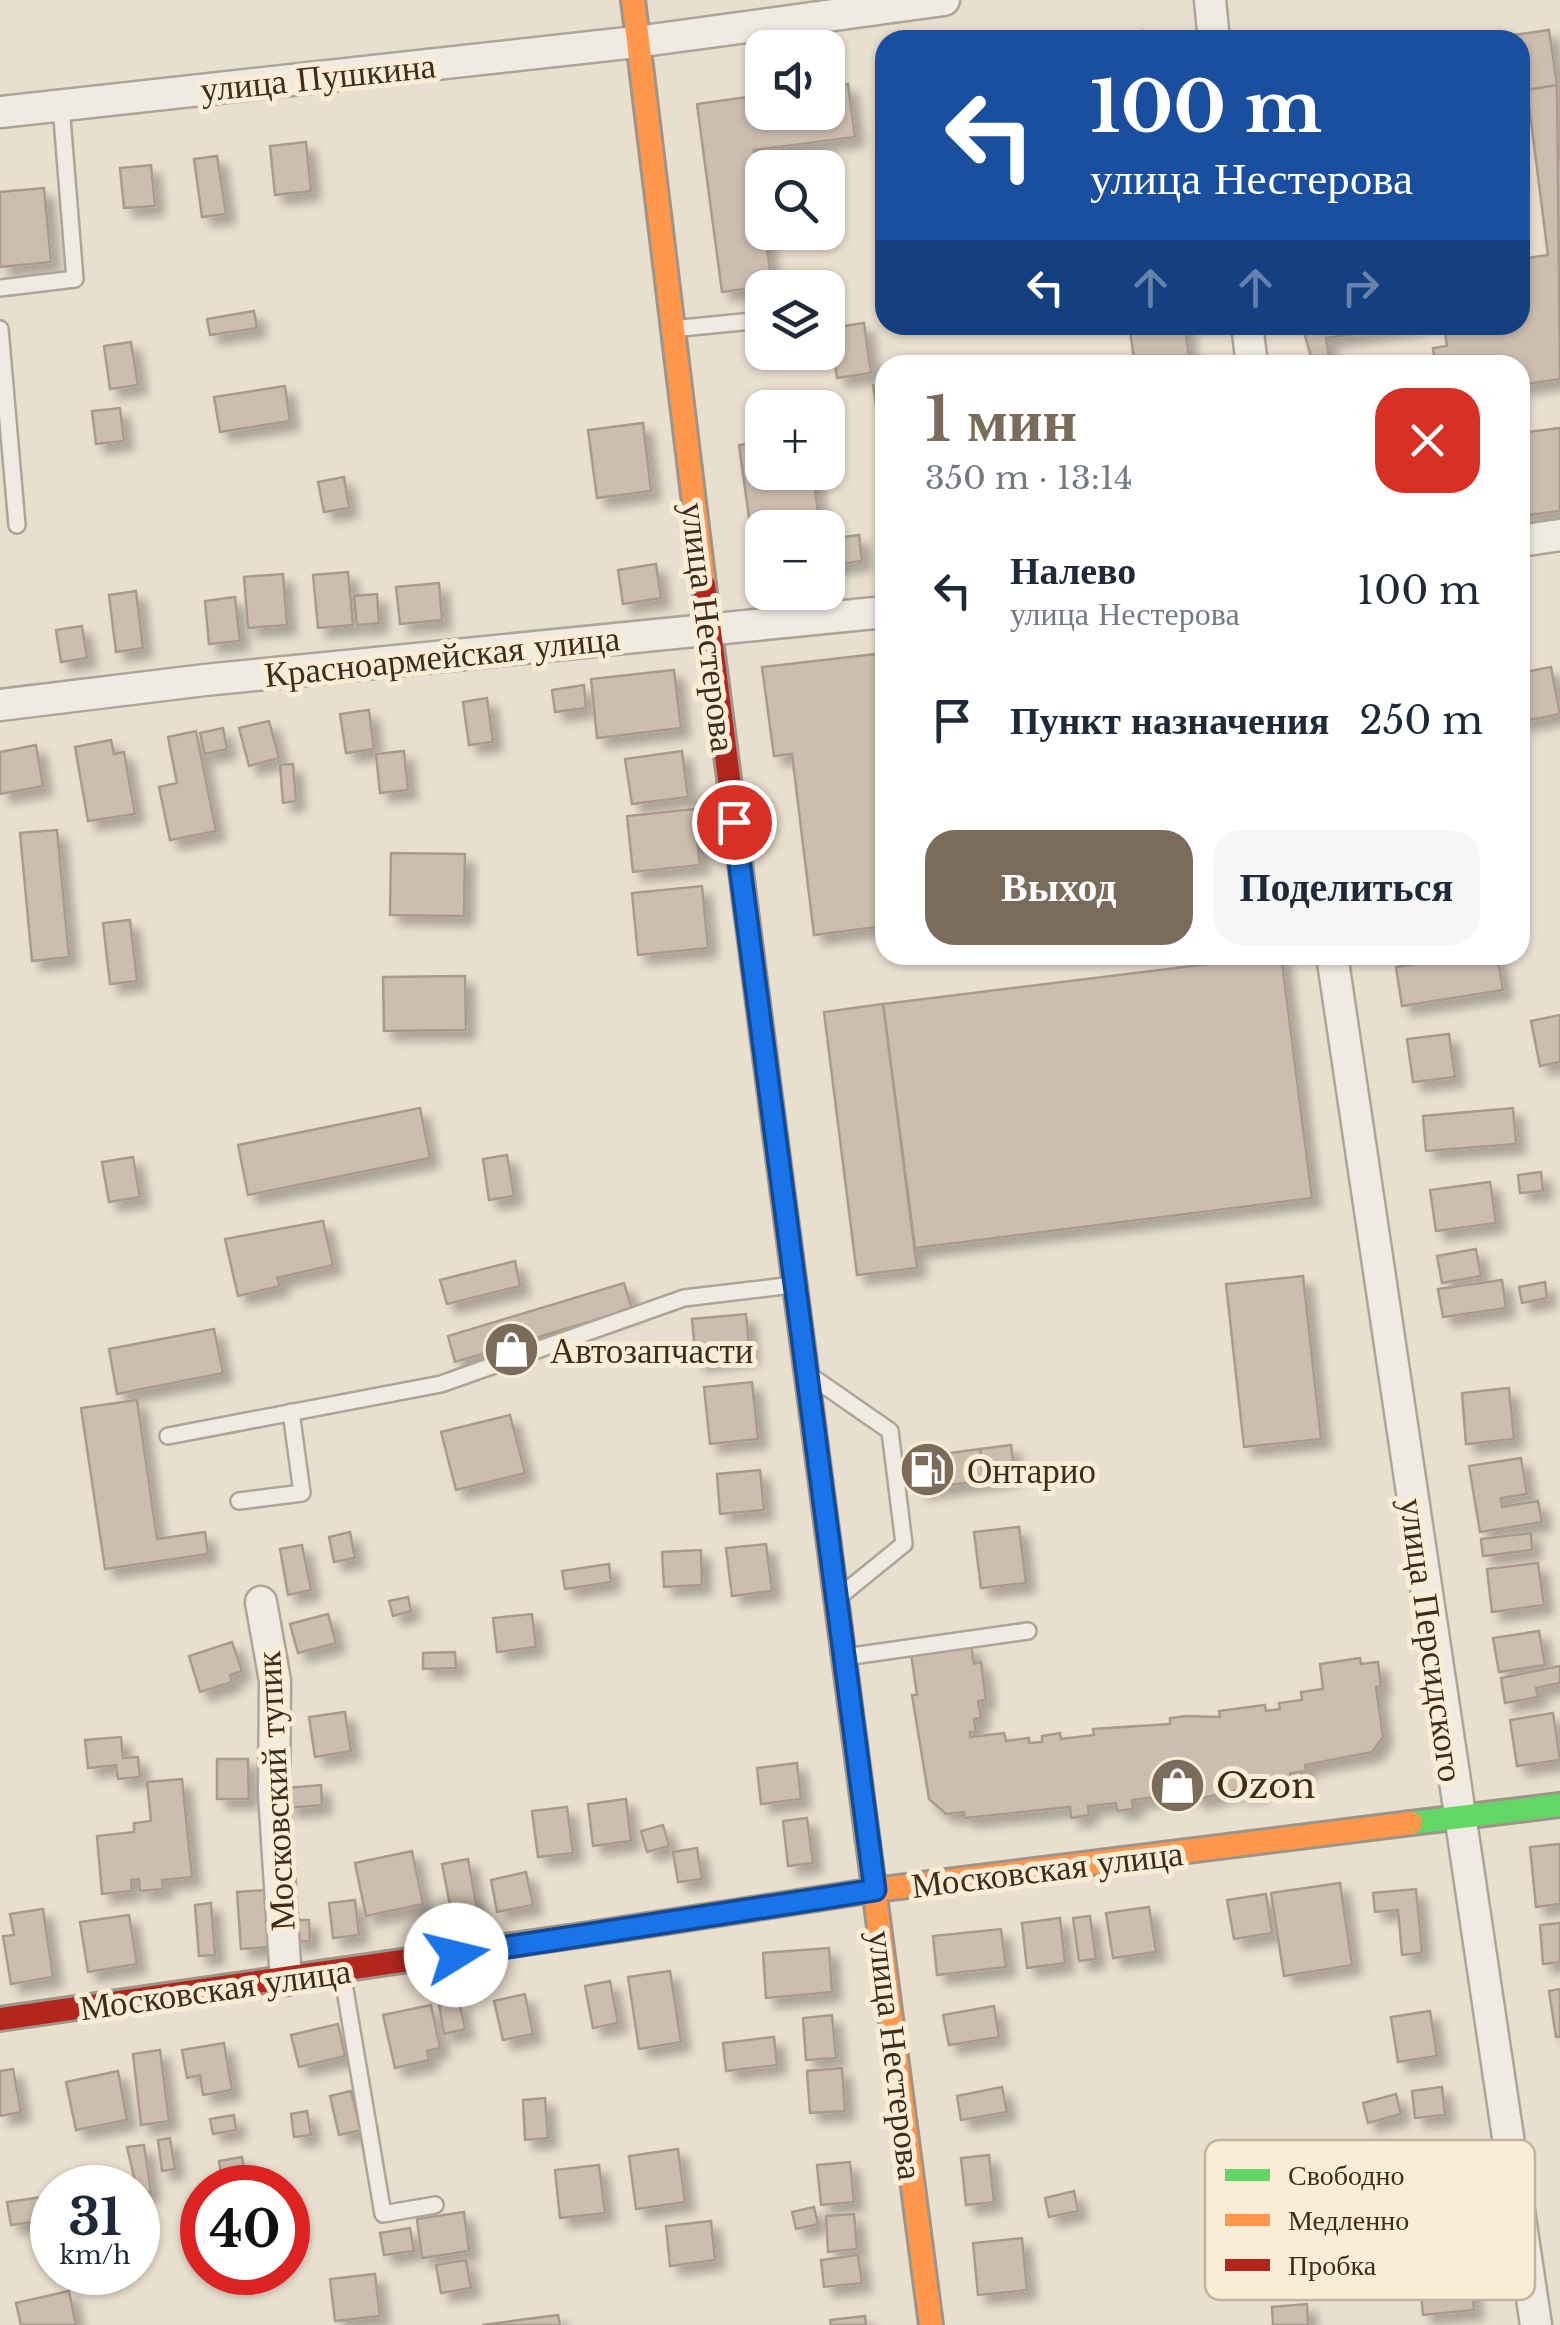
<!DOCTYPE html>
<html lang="ru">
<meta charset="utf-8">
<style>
:root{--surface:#fff;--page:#f6f6f7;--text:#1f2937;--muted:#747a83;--accent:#7a6b5b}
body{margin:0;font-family:"Libre Baskerville",serif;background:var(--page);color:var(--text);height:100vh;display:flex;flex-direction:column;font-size:38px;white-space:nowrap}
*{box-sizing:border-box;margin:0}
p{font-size:32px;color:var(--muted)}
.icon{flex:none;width:55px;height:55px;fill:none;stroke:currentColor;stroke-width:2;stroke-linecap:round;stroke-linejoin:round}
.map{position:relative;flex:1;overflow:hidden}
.details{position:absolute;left:875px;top:355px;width:655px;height:610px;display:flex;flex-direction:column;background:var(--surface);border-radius:30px;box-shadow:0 2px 8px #0004}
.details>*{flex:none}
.banner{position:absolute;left:875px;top:30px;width:655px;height:305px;border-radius:30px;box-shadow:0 2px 8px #0004;background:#1a4fa0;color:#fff;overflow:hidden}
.tools{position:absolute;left:745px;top:30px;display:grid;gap:20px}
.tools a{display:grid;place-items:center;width:100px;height:100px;border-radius:20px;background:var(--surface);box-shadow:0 2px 8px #0004;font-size:50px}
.speed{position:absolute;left:30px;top:2165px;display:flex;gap:20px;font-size:50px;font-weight:700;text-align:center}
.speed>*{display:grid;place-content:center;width:130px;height:130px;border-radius:50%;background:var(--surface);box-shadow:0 2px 8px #0004;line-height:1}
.speed small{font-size:25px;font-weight:400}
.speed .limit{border:15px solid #d22;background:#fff;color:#111}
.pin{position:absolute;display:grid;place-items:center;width:85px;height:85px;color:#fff;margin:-42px;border:5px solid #fff;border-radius:50%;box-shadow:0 2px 10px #0007}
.me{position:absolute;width:110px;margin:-55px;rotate:81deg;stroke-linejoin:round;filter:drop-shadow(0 0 8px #0008)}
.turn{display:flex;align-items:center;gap:35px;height:210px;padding:0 50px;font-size:45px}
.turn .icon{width:130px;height:130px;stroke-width:2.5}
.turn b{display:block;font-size:70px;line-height:85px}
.lanes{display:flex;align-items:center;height:95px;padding:0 50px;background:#0003;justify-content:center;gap:50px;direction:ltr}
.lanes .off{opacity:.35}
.round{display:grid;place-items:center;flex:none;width:105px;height:105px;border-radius:30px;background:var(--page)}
.overview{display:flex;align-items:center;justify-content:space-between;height:170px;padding:0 50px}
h1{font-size:60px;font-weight:700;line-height:75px;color:var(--accent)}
.action{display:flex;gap:20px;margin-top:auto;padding:20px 50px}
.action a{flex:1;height:115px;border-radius:30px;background:var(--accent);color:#fff;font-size:40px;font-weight:700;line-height:115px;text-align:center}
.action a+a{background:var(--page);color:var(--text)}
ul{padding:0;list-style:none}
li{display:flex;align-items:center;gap:30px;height:130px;padding:0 50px}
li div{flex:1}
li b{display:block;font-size:38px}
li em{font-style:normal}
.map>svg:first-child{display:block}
</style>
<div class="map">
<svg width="1560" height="2325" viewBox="0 0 1560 2325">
<defs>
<filter id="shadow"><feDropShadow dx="9" dy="9" stdDeviation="5" flood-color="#0004"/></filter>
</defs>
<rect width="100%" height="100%" fill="#e9dfcf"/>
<g fill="#cdbdaf" stroke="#aa9a8d" stroke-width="2.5" filter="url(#shadow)">
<polygon points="1549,30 1557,85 1520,91 1520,40 1479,40"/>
<polygon points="1143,31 1144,40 1091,40 1090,39"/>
<polygon points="848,84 855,137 754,150 772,285 722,292 697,104 762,95 762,112 828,112 828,87"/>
<polygon points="1557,85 1560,379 1520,385 1520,365 1435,365 1433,348 1447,346 1444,325 1520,325 1520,259 1548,255 1527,90"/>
<polygon points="306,142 311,191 275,195 270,146"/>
<polygon points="217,156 226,214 202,217 194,159"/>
<polygon points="151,165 155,206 124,208 120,168"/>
<polygon points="44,188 51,262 0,267 0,192"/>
<polygon points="254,311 257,328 210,335 207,319"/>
<polygon points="864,323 871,373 837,378 830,328"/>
<polygon points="1129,325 1185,325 1190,365 1135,365"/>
<polygon points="1302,325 1415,325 1326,338 1329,357 1312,360"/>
<polygon points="131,342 138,385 110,389 104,346"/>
<polygon points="885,383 885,465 873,385"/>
<polygon points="285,386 290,421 220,432 214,397"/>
<polygon points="120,408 124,441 96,444 92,411"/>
<polygon points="643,423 651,491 597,498 588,430"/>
<polygon points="1560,428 1560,511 1520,516 1520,433"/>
<polygon points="762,442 762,472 813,472 820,528 762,528 762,575 757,575 739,445"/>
<polygon points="344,477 349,508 324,512 318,482"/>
<polygon points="859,535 862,561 828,566 828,539"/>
<polygon points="656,564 661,598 623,604 618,570"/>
<polygon points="348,572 353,625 318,628 313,575"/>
<polygon points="283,574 287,625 248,628 244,577"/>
<polygon points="439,583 442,620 400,624 396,587"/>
<polygon points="136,591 143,648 116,652 109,595"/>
<polygon points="377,594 379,623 357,625 354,596"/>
<polygon points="235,597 240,641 209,644 205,601"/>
<polygon points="82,626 87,658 61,662 56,630"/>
<polygon points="885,653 885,926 814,935 792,754 774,756 762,667"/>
<polygon points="1551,667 1560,714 1520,722 1520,673"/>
<polygon points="674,670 681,728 597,738 591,679"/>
<polygon points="584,685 586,708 555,712 552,690"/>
<polygon points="487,698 493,742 469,745 463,702"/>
<polygon points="369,710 374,749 346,753 340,714"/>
<polygon points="269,721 279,758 249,766 239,728"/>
<polygon points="223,728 227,749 205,754 200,733"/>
<polygon points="196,731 216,831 170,840 159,787 177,783 168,737"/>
<polygon points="111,740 114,754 124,752 135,814 88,821 75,747"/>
<polygon points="36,745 43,786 0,794 0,752"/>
<polygon points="404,751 408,790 380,793 376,754"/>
<polygon points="682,751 688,797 632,804 625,759"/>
<polygon points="293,764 296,801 283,803 280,765"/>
<polygon points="694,809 700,865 633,872 627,816"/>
<polygon points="57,830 69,957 32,961 20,833"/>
<polygon points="391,853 465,854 464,916 390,915"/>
<polygon points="702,886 708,948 638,955 632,893"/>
<polygon points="130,920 137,981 110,984 103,923"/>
<polygon points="1281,955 1312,1198 915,1248 883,1004"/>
<polygon points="1470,955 1497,955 1503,990 1402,1006 1396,967"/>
<polygon points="465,976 466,1030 384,1031 383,977"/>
<polygon points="883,1004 917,1268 857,1275 824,1012"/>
<polygon points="1560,1015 1560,1062 1540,1066 1531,1021"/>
<polygon points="1449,1034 1455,1077 1413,1082 1407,1039"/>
<polygon points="420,1108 430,1158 248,1195 238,1145"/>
<polygon points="1513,1108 1516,1144 1426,1151 1423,1116"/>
<polygon points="507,1155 514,1196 489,1200 483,1159"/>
<polygon points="133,1157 140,1197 109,1202 102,1162"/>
<polygon points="1541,1172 1543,1191 1520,1193 1518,1175"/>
<polygon points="1490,1182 1496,1223 1436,1231 1430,1190"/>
<polygon points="323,1221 333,1265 277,1278 280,1286 238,1296 225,1239"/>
<polygon points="1476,1249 1481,1276 1442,1283 1437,1256"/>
<polygon points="515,1261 520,1286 447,1304 440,1280"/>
<polygon points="1303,1276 1321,1439 1244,1447 1226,1284"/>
<polygon points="1502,1280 1506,1308 1443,1317 1438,1289"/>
<polygon points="1545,1282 1547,1298 1522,1303 1519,1287"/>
<polygon points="624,1283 632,1309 455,1362 448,1336"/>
<polygon points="746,1314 750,1356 696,1362 692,1319"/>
<polygon points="214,1329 223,1373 117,1394 109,1349"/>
<polygon points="752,1382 758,1439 710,1444 704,1387"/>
<polygon points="1509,1388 1514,1439 1466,1444 1462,1393"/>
<polygon points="137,1400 157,1539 205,1532 208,1554 105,1569 81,1408"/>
<polygon points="510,1415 525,1473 456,1490 441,1432"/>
<polygon points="1011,1445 1015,1475 984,1480 980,1449"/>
<polygon points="980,1449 984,1480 918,1490 914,1458"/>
<polygon points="1521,1458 1527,1494 1501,1498 1502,1507 1538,1501 1542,1522 1480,1532 1469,1466"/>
<polygon points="760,1470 764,1510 720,1514 717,1474"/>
<polygon points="1019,1527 1026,1583 981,1588 974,1532"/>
<polygon points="350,1532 355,1558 334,1562 329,1537"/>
<polygon points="1531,1533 1532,1550 1483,1556 1481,1539"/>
<polygon points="766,1544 772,1591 732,1596 726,1548"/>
<polygon points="302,1545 311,1590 288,1595 280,1549"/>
<polygon points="701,1550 702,1585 664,1587 662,1552"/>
<polygon points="1538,1563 1544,1605 1492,1612 1487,1569"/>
<polygon points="609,1564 611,1582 565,1589 562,1571"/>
<polygon points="408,1597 411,1611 393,1616 389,1601"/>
<polygon points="328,1614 336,1643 298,1653 290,1624"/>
<polygon points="532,1614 536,1647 497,1652 493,1618"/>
<polygon points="1539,1631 1545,1665 1499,1672 1493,1638"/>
<polygon points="232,1642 242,1671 230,1675 232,1682 200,1692 189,1656"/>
<polygon points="971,1645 974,1664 981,1662 986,1700 978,1701 981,1718 974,1719 976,1732 970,1732 970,1737 1004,1733 1006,1741 1029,1738 1029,1743 1042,1742 1042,1736 1060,1733 1061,1739 1094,1735 1093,1729 1170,1724 1170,1718 1186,1716 1220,1717 1219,1711 1265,1705 1266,1711 1280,1709 1279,1703 1302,1700 1301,1692 1323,1689 1320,1664 1360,1658 1361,1664 1378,1662 1381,1686 1376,1687 1383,1737 1372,1752 1305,1765 1306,1771 1290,1773 1291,1782 1258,1783 1259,1792 1241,1794 1240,1789 1196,1800 1195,1792 1132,1800 1133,1809 1117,1811 1116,1803 1088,1806 1089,1815 1071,1818 1070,1807 965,1818 964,1812 946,1814 929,1799 912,1695 917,1695 911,1653"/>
<polygon points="455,1652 456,1668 423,1669 423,1653"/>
<polygon points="1560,1666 1560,1683 1536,1688 1538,1697 1505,1703 1501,1678"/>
<polygon points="345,1712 351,1751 315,1757 309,1717"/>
<polygon points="1553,1713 1560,1760 1517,1766 1510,1720"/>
<polygon points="121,1737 123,1758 138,1757 140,1777 118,1779 116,1765 88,1768 85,1740"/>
<polygon points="217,1759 248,1759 249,1799 217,1799"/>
<polygon points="797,1763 801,1799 761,1804 757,1768"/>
<polygon points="182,1779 192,1877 162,1880 163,1889 140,1891 139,1879 131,1880 132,1891 102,1894 97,1836 134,1832 134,1823 151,1821 147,1782"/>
<polygon points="321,1785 322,1805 287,1808 286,1788"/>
<polygon points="626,1799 631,1841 593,1846 588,1804"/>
<polygon points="567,1807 573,1853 538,1857 532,1811"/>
<polygon points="807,1818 813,1863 788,1866 783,1821"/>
<polygon points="663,1825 669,1846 647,1852 641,1831"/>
<polygon points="1560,1844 1560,1904 1536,1907 1530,1847"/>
<polygon points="697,1848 702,1879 678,1882 673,1852"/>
<polygon points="412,1851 423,1904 366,1916 355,1863"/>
<polygon points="468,1859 478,1915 453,1920 442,1864"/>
<polygon points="526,1872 533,1905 497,1912 491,1880"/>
<polygon points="1340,1883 1352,1965 1284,1976 1271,1893"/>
<polygon points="1416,1889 1422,1953 1402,1955 1398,1910 1375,1912 1373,1893"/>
<polygon points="265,1890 269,1947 241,1949 237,1892"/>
<polygon points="1266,1894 1272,1933 1234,1939 1227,1900"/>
<polygon points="355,1900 359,1935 333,1938 329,1903"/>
<polygon points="211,1903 215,1955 199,1956 195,1905"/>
<polygon points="1149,1907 1156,1952 1113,1958 1106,1913"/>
<polygon points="43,1909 53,1977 11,1984 3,1936 14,1935 10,1914"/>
<polygon points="129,1915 137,1964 88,1972 80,1922"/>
<polygon points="1090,1916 1096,1959 1079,1961 1073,1918"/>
<polygon points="1060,1918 1065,1963 1027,1968 1022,1923"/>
<polygon points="291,1920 309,1920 310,1941 292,1942"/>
<polygon points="1560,1923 1560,1962 1543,1964 1540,1925"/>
<polygon points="1001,1929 1006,1967 937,1975 933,1936"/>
<polygon points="829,1948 832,1992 766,1998 763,1953"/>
<polygon points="670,1971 681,2042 639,2049 628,1977"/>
<polygon points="610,1981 618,2023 593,2028 585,1986"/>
<polygon points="1560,1989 1560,2037 1556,2037 1549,1991"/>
<polygon points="525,1994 533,2034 503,2040 494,2001"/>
<polygon points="459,2001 465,2029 444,2034 439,2005"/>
<polygon points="431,2005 440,2048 427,2051 429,2060 395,2068 383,2015"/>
<polygon points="994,2006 999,2037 949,2045 943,2015"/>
<polygon points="1430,2011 1437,2056 1398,2062 1391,2017"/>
<polygon points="832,2015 836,2058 806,2060 803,2018"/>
<polygon points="338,2024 345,2056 299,2067 291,2035"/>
<polygon points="774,2037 777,2065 726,2071 723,2043"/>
<polygon points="224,2043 232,2090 203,2095 200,2075 187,2078 182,2050"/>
<polygon points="160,2050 169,2121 141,2125 133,2054"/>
<polygon points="842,2068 845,2111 810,2113 807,2071"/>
<polygon points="13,2069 21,2112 0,2116 0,2071"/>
<polygon points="118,2071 127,2120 76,2130 66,2082"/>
<polygon points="1002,2087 1007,2112 961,2120 957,2096"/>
<polygon points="1442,2087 1445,2115 1415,2118 1412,2091"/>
<polygon points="351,2091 361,2130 339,2135 330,2096"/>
<polygon points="1396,2094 1401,2114 1368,2123 1363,2103"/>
<polygon points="545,2098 548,2138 525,2140 523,2100"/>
<polygon points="307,2111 311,2135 294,2137 291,2114"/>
<polygon points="234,2115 236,2130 213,2134 210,2119"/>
<polygon points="170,2138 175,2169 162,2171 158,2140"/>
<polygon points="144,2145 151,2192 138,2194 127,2147"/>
<polygon points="678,2149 685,2202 636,2209 629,2156"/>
<polygon points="989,2155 994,2202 966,2205 961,2158"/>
<polygon points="242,2157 247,2183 223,2187 219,2161"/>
<polygon points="850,2162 854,2202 821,2205 817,2165"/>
<polygon points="599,2165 605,2213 560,2218 555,2170"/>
<polygon points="1074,2191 1078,2211 1049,2217 1045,2198"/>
<polygon points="43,2197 46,2220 11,2225 7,2202"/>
<polygon points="814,2207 818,2224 796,2229 792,2212"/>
<polygon points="464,2212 469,2251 422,2258 417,2219"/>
<polygon points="854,2214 857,2249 828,2252 826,2216"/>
<polygon points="711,2221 715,2260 670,2266 666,2226"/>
<polygon points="410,2228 414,2251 384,2255 380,2233"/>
<polygon points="1022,2238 1027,2290 978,2295 973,2243"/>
<polygon points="858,2255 862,2283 824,2287 821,2260"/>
<polygon points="466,2260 471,2288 441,2293 436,2265"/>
<polygon points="375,2274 380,2316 335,2321 330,2279"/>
<polygon points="1471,2279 1474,2310 1423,2315 1420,2284"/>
<polygon points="69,2291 76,2325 21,2325 16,2303"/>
<polygon points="1307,2304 1308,2325 1273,2325 1272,2307"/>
<polygon points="558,2315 560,2325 482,2325"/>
<polygon points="865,2316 866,2325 831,2325 830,2320"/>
</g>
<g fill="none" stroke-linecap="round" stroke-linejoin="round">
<defs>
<g id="lane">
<polyline points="0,288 75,279 61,106"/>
<polyline points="0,329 17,525"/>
<polyline points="672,329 762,320"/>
<polyline points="815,1379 890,1431 904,1544 840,1596"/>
<polyline points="168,1436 441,1384 684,1298 793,1285"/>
<polyline points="239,1501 302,1493 291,1412"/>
<polyline points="845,1657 1028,1631"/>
<polyline points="342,1972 383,2214 435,2205"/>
</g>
<g id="street">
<polyline points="1210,0 1214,40"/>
<polyline points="0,112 636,42 944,0"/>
<polyline points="1247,325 1252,365"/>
<polyline points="1520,541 1560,535"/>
<polyline points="0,705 205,680 885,612"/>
<polyline points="1332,955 1536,2325"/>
<polyline points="261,1602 275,1681 274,1793 286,1980"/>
</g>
<g id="fast">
<polyline points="774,1127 843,1651"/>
<polyline points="1411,1823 1560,1805"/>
</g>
<g id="slow">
<polyline points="633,0 704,585"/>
<polyline points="843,1651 931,2325"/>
<polyline points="582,1935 875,1890 1411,1823"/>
</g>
<g id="jam">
<polyline points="704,585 774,1127"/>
<polyline points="0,2019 582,1935"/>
</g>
</defs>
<use href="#lane" stroke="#aea497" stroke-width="20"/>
<use href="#street" stroke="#aea497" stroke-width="35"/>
<use href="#fast" stroke="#9e9488" stroke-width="28"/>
<use href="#slow" stroke="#9e9488" stroke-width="28"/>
<use href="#jam" stroke="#9e9488" stroke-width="28"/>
<use href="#lane" stroke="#f0ebe2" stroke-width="15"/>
<use href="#street" stroke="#f0ebe2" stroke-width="30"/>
<use href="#fast" stroke="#63d668" stroke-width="22"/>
<use href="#slow" stroke="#ff974d" stroke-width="22"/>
<use href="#jam" stroke="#b3261e" stroke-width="22"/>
</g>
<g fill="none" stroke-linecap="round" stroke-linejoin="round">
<defs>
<polyline id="route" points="456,1955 875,1890 734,822"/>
</defs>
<use href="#route" stroke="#114b97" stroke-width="25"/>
<use href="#route" stroke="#1a73e8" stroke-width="18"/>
</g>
<defs>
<symbol id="shop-disc" viewBox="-11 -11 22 22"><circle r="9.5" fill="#7a6b5b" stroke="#faedd5"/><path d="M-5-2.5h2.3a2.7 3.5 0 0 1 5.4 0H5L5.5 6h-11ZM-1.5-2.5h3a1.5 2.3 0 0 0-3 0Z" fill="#fff"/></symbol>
<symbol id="fuel-disc" viewBox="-11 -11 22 22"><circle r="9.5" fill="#7a6b5b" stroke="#faedd5"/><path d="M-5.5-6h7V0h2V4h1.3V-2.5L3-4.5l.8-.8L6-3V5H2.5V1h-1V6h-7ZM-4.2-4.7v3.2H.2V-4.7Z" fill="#fff"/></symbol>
</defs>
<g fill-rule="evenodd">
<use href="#shop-disc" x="480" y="1318" width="63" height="63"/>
<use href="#fuel-disc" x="896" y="1438" width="63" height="63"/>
<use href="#shop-disc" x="1146" y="1754" width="63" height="63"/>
</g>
<g text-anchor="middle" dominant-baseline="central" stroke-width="10" stroke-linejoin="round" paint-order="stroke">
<g font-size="35" fill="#3f2c1d" stroke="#faedd5">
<text transform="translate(318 77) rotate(-6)">улица Пушкина</text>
<text transform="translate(709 627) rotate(83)">улица Нестерова</text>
<text transform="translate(442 656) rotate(-6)">Красноармейская улица</text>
<text transform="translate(1432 1640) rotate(82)">улица Персидского</text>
<text transform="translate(275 1791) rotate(-93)">Московский тупик</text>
<text transform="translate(1047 1869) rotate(-7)">Московская улица</text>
<text transform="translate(215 1989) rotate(-8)">Московская улица</text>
<text transform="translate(896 2055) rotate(83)">улица Нестерова</text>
</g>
<g font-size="35" fill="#3f2c1d" stroke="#faedd5" text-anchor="start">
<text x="550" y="1350">Автозапчасти</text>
<text x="967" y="1470">Онтарио</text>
<text x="1216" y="1785">Ozon</text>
</g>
</g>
<rect x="1205" y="2140" width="330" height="160" rx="15" fill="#faedd5" stroke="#c2b39e" stroke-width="2.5"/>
<rect x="1225" y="2169" width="45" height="12" fill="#63d668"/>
<rect x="1225" y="2214" width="45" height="12" fill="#ff974d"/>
<rect x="1225" y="2259" width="45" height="12" fill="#b3261e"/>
<g font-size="28" fill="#3f2c1d">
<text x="1288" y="2185">Свободно</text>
<text x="1288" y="2230">Медленно</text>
<text x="1288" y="2275">Пробка</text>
</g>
</svg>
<div class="tools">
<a><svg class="icon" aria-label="sound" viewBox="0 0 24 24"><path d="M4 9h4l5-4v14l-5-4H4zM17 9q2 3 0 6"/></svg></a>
<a><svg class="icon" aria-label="search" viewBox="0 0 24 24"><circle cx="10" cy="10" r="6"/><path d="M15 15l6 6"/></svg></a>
<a><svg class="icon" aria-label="layers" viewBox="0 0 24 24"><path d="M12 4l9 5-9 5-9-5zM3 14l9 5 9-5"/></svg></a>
<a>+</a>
<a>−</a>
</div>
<div class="speed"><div>31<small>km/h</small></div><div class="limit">40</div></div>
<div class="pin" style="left:734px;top:822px;background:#d93025"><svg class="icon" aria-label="arrive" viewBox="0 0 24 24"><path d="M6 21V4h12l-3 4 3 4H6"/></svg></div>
<svg class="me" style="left:456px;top:1955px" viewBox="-20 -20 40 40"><circle r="19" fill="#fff"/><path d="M0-13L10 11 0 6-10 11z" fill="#1a73e8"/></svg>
<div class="banner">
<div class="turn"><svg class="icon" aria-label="left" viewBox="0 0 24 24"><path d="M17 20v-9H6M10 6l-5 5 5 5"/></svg><div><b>100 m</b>улица Нестерова</div></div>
<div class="lanes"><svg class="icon" aria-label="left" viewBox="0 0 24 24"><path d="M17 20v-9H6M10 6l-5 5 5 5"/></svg><svg class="icon off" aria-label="ahead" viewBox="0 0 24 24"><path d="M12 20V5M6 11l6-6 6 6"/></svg><svg class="icon off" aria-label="ahead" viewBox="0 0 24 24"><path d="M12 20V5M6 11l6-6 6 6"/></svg><svg class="icon off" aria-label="right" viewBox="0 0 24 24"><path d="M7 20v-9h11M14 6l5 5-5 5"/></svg></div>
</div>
<section class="details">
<div class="overview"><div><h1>1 мин</h1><p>350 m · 13:14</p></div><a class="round" style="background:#d93025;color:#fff"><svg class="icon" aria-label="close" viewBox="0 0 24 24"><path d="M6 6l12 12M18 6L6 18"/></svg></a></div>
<ul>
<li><svg class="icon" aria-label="left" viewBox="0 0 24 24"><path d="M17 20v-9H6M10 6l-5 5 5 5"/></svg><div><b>Налево</b><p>улица Нестерова</p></div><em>100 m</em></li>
<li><svg class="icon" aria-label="arrive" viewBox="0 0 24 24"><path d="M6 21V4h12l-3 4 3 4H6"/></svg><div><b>Пункт назначения</b></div><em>250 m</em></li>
</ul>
<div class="action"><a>Выход</a><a>Поделиться</a></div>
</section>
</div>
